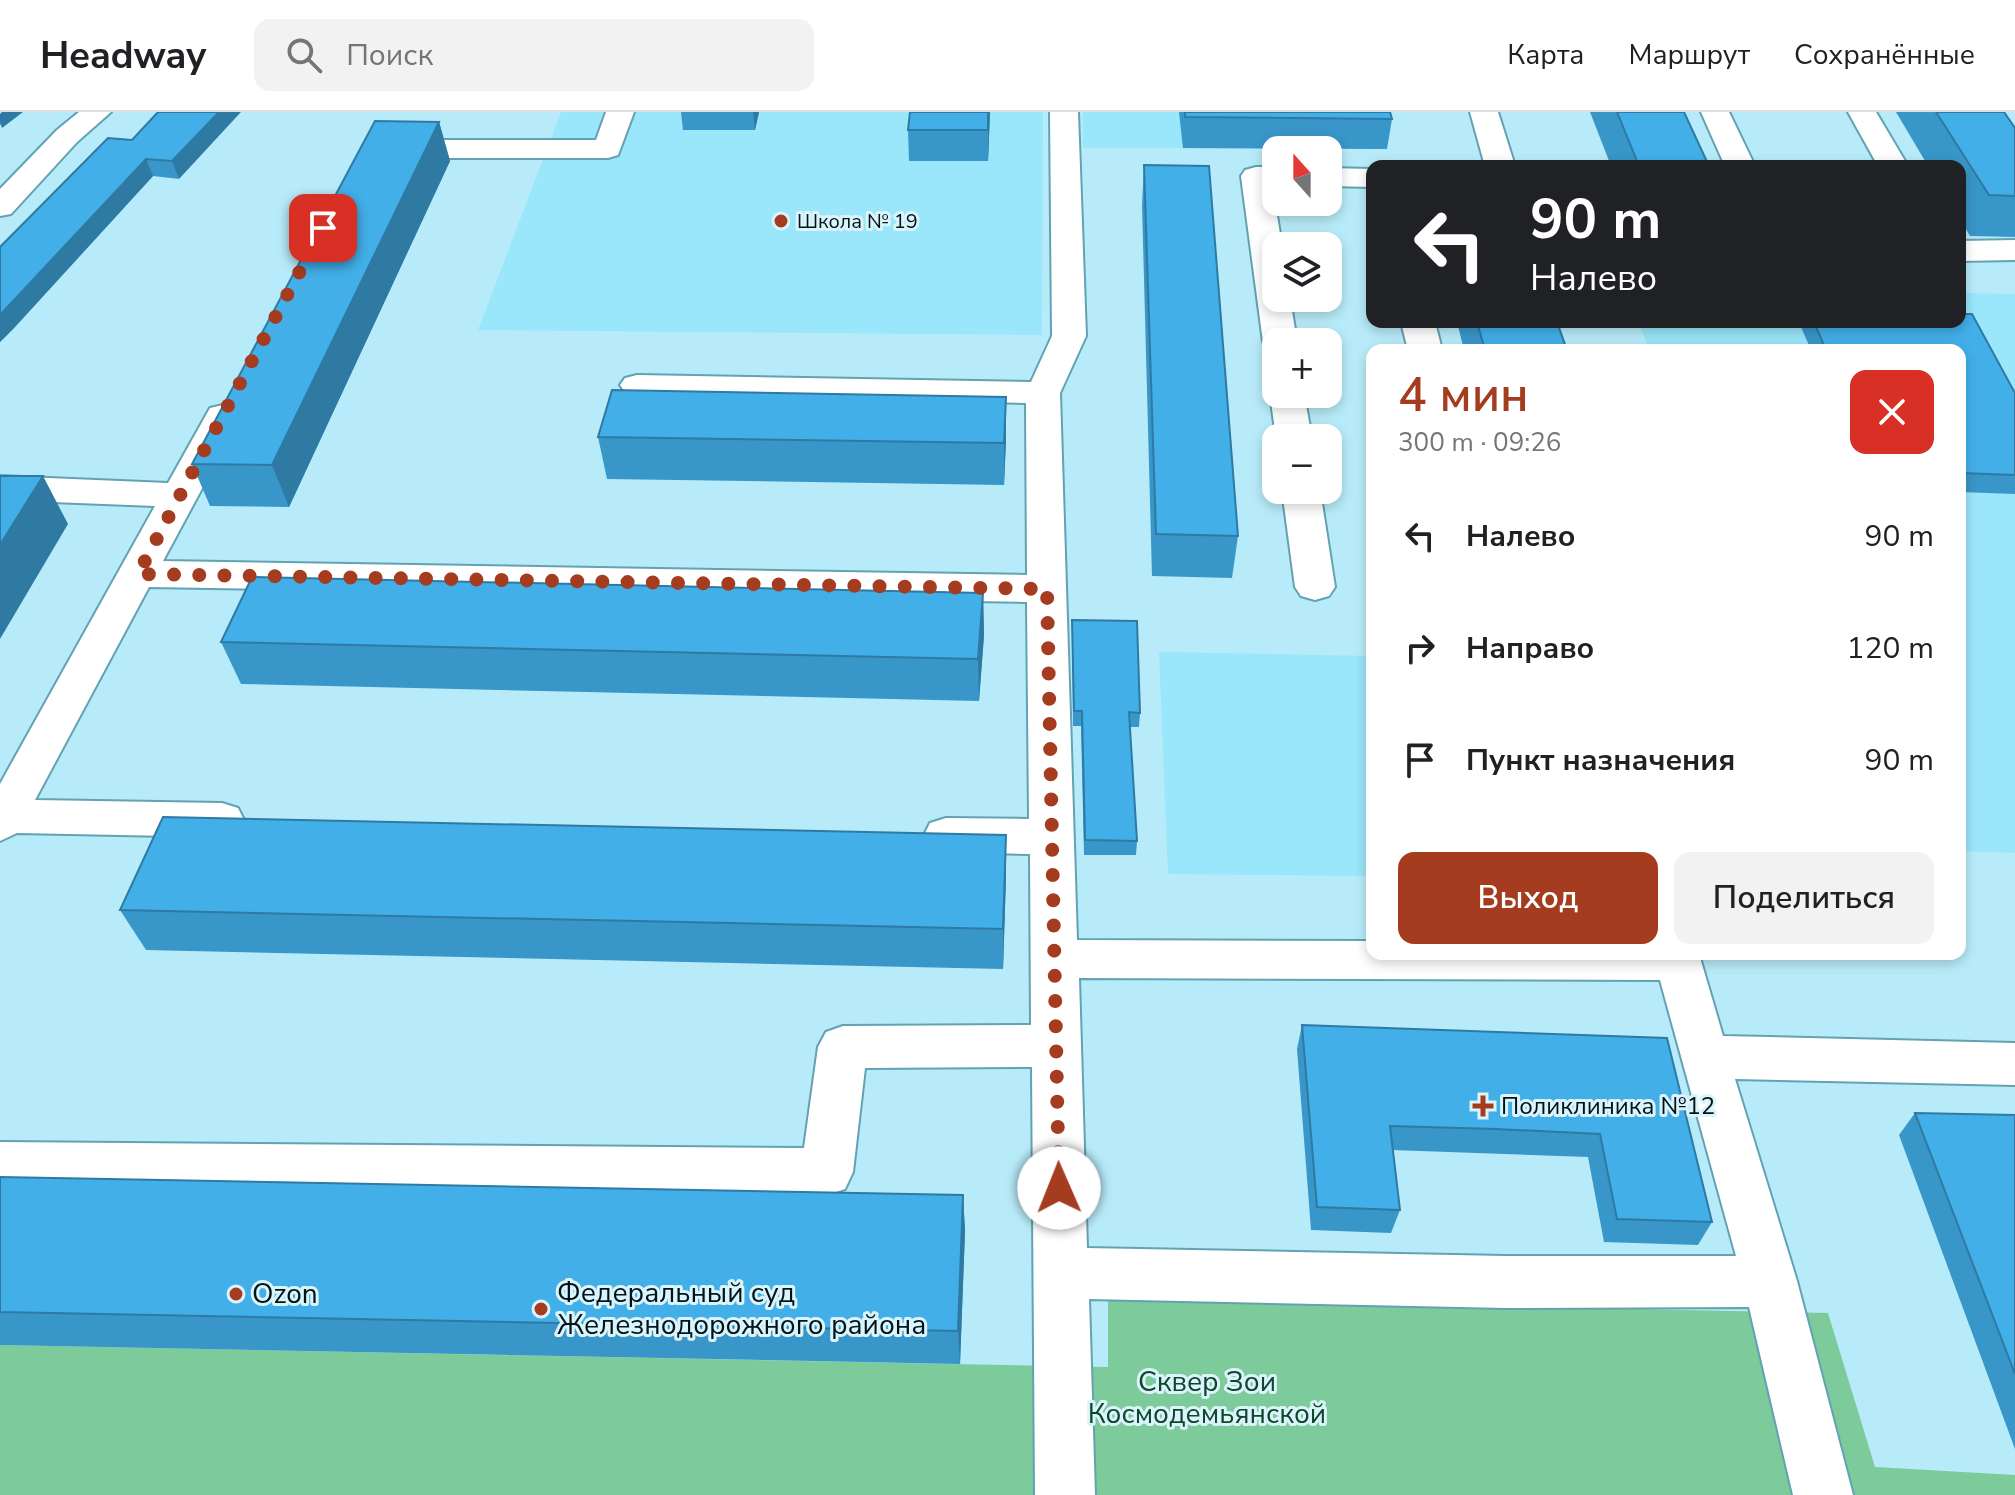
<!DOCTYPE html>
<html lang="ru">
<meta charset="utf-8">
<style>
:root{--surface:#fff;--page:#f2f2f2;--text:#202124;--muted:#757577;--line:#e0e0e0;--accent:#a53c1f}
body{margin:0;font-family:"Nunito Sans",sans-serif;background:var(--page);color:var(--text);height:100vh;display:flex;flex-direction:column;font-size:30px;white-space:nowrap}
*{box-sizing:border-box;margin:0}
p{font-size:26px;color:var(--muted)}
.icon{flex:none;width:44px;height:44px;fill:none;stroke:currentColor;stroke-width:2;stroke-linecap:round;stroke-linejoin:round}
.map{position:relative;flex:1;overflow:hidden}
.sheet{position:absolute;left:1366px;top:232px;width:600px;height:616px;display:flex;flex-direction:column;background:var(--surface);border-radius:16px;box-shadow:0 4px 12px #0003}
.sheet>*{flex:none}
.guide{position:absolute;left:1366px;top:48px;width:600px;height:168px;border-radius:16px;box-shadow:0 4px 12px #0003;background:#202124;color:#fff;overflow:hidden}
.needle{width:52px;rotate:339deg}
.buttons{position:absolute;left:1262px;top:24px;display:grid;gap:16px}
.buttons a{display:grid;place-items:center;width:80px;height:80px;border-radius:16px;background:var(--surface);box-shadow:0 4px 12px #0003;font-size:40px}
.pin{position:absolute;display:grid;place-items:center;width:68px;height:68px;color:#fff;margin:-34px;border-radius:16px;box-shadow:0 4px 12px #0006}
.me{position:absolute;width:88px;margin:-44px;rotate:359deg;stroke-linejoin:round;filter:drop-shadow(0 0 6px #0008)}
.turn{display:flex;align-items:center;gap:28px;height:168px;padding:0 32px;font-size:36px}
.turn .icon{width:104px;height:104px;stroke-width:2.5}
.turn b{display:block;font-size:56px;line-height:68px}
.round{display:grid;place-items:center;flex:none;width:84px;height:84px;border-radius:16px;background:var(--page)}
.head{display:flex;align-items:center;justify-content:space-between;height:136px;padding:0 32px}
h1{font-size:48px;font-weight:600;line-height:60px;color:var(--accent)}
.button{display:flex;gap:16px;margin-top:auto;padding:16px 32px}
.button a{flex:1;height:92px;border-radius:16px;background:var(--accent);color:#fff;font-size:32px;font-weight:600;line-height:92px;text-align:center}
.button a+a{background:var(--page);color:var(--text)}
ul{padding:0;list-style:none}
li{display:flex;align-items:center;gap:24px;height:112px;padding:0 32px}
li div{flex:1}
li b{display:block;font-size:30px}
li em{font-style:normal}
header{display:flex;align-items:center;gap:48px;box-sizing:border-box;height:112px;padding:0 40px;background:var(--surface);border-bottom:2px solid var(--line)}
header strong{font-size:38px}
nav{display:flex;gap:44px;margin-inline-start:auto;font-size:28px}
.search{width:560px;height:72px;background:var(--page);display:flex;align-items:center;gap:20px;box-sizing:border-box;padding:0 28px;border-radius:16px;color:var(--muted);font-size:30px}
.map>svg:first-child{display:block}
</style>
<header>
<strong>Headway</strong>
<div class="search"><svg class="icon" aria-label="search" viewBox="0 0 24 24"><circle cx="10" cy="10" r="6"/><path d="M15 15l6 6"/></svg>Поиск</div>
<nav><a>Карта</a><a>Маршрут</a><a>Сохранённые</a></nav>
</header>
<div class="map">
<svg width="2015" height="1383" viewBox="0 0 2015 1383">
<rect width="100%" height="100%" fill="#b8ebf9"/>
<g fill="#9ae6fa">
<polygon points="561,0 1043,0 1042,223 478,218"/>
<polygon points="1083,0 1378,0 1365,37 1083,36"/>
<polygon points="1960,181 2015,182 2015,741 1960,739 1960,238 1649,238 1639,210 1960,210"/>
<polygon points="1159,540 1372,544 1372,764 1168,762"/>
</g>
<polygon fill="#7dca9b" points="1108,1186 1828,1201 1875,1355 2015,1363 2015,1383 0,1383 0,1233 1108,1255"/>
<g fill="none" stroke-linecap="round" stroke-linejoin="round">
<defs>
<g id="minor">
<polygon points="79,0 111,0 77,30 11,102 0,104 0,77 57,18"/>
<polygon points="606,0 634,0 618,43 608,46 388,46 378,43 373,37 378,31 388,28 596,28"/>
<path d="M1050 0H1078L1086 224 1060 281 1077 828 1372 829V842H1699L1723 924 2015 931V973L1735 967 1797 1169 1853 1383H1793L1749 1195 1506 1196 1089 1187 1095 1383H1035L1032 955 865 956 853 1060 845 1077 827 1083 0 1076V1030L804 1036 818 935 826 920 843 914 1031 913 1030 742 946 740 930 735 924 723 930 711 946 706 1029 707 1027 490 149 475 35 688 222 691 238 696 244 708 238 720 222 725 17 721 0 729V672L155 394 0 388V364L168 371 210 296 223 293 236 296 241 304 163 449 1027 463 1026 291 637 283 625 280 620 273 625 266 637 263 1031 270 1052 224ZM1079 866 1660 868 1736 1144H1506L1087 1136Z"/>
<polygon points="1470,0 1498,0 1515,54 1485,54"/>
<polygon points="1701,0 1729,0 1755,54 1725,54"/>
<polygon points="1848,0 1876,0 1908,54 1878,54"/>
<polygon points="1256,55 1276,55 1276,73 1272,73 1282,134 1276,134 1276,186 1290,186 1297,230 1276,230 1276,239 1268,237 1263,230 1241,64 1245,58"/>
<polygon points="1328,56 1372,57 1372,75 1328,74"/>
<polygon points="2015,128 2015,148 1960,149 1960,129"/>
<polygon points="1401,210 1435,210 1442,238 1408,238"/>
<polygon points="1276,274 1276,282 1304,282 1312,326 1276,326 1270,282"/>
<polygon points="1282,378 1320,378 1335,475 1329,484 1315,488 1301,484 1295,475"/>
</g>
</defs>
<use href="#minor" stroke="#62a2b3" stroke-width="4"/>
<use href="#minor" fill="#fff" fill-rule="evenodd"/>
</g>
<g fill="#3996c8">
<polygon points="158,0 179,67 153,64 14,216 0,230 0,135 132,28"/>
<polygon points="681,0 759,0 755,18 683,18"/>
<polygon points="990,0 988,49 909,49 908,18"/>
<polygon points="1179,0 1390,0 1392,7 1387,37 1183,36"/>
<polygon points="1590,0 1684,0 1709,54 1611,54"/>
<polygon points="1896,0 2004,0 2015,16 2015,125 1970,124 1960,107 1960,54 1928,54"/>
<polygon points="439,10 450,49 289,395 210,394 192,352"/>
<polygon points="1144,53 1238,424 1232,466 1152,464 1142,93"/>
<polygon points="1457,210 1557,210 1567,238 1464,238"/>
<polygon points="1803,210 1960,210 2015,281 2015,382 1960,380 1960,238 1811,238 1801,215"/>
<polygon points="1006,285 1006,327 1004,373 607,367 598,325"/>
<polygon points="983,481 984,523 979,589 241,572 221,530"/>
<polygon points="1072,508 1140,601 1139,615 1130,615 1137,729 1136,743 1084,743 1081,614 1073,614"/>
<polygon points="1006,723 1006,764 1003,857 146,838 120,798"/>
<polygon points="1302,913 1667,926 1712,1110 1698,1133 1604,1130 1588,1045 1392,1038 1400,1098 1391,1121 1311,1118 1297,937"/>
<polygon points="1915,1001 2015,1003 2015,1337 1899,1023"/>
<polygon points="0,1065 963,1083 965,1119 960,1252 0,1233"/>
</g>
<g fill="#2e7aa3">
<polygon points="2,0 23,0 2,16 0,11 0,2"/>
<polygon points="219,0 241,0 179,67 172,49"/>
<polygon points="753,0 759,0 755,18"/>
<polygon points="988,0 990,0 988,49"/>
<polygon points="439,10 450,49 289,395 272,353"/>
<polygon points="146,47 153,64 14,216 0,230 0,203"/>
<polygon points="1006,285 1006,327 1004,373 1004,331"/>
<polygon points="43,364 68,412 0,527 0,433"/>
<polygon points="983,481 984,523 979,589 978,547"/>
<polygon points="1006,723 1006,764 1003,857 1003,817"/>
<polygon points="963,1083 965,1119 960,1252 958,1219"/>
</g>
<g fill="#42afe9" stroke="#2e7aa3" stroke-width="2">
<polygon points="158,0 219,0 172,49 146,47 0,203 0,135 108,26 132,28"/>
<polygon points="910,0 988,0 988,18 908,18"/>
<polygon points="1185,0 1390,0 1392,7 1185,5"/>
<polygon points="1617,0 1684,0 1709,54 1639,54"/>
<polygon points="1936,0 2004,0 2015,16 2015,84 1989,83"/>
<polygon points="375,9 439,10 272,353 192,352"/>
<polygon points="1144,53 1209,54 1238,424 1156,422"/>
<polygon points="1960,202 1972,202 2015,281 2015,363 1960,361 1960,238 1826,238 1814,210 1960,210"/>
<polygon points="1477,210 1557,210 1567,238 1485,238"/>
<polygon points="612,278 1006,285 1004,331 598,325"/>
<polygon points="0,364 43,364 0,433"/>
<polygon points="252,465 983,481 978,547 221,530"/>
<polygon points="1072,508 1137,509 1140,601 1129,600 1137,729 1085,728 1082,599 1074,599"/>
<polygon points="163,705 1006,723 1003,817 120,798"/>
<polygon points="1302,913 1667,926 1712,1110 1617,1107 1600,1022 1496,1017 1390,1014 1400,1098 1317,1095"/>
<polygon points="1915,1001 2015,1003 2015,1262"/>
<polygon points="0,1065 963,1083 958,1219 0,1200"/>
</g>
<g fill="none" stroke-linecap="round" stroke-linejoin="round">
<polyline stroke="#a53c1f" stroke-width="14" stroke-dasharray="0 25.2" points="323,116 138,462 1047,477 1059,1076"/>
</g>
<g fill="#a53c1f" stroke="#dbf4fb" stroke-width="3">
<circle cx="781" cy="109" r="8"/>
<path d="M1479 982h8v8h8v8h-8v8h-8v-8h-8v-8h8z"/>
<circle cx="236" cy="1182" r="8"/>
<circle cx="541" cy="1197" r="8"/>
</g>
<g text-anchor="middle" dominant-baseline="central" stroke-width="6" stroke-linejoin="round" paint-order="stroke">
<g font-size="20" fill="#00151b" stroke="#dbf4fb" text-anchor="start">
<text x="797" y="109">Школа № 19</text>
</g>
<g font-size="24" fill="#00151b" stroke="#dbf4fb" text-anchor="start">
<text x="1501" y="994">Поликлиника №12</text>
</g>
<g font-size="28" fill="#00151b" stroke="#dbf4fb" text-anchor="start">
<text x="557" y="1181">Федеральный суд<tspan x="557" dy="32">Железнодорожного района</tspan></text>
<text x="252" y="1182">Ozon</text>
</g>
<g font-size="28" fill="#0e472a" stroke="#dbf4fb">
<text x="1207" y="1270">Сквер Зои<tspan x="1207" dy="32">Космодемьянской</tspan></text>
</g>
</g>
</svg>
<div class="buttons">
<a><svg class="needle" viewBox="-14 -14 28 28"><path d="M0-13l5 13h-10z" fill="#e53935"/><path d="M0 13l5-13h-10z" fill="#757577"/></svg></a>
<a><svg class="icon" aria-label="layers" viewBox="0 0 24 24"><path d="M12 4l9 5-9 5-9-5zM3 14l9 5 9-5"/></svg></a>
<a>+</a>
<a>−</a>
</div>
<div class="pin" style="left:323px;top:116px;background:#d93025"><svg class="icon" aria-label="arrive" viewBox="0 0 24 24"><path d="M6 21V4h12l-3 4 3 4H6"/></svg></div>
<svg class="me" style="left:1059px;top:1076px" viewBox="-20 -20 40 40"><circle r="19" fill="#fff"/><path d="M0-13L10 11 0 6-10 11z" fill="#a53c1f"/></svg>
<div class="guide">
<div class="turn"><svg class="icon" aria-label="left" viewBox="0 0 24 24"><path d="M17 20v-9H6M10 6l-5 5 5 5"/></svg><div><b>90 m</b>Налево</div></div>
</div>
<section class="sheet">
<div class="head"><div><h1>4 мин</h1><p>300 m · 09:26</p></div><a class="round" style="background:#d93025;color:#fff"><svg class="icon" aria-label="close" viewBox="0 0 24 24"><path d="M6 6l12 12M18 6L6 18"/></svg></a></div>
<ul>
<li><svg class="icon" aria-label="left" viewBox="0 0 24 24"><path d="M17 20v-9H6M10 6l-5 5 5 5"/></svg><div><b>Налево</b></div><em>90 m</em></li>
<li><svg class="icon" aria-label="right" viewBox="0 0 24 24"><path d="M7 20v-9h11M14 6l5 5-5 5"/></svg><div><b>Направо</b></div><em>120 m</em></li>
<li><svg class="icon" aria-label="arrive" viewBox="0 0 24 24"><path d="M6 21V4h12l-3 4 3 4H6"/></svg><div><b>Пункт назначения</b></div><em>90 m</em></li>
</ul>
<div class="button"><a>Выход</a><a>Поделиться</a></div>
</section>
</div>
